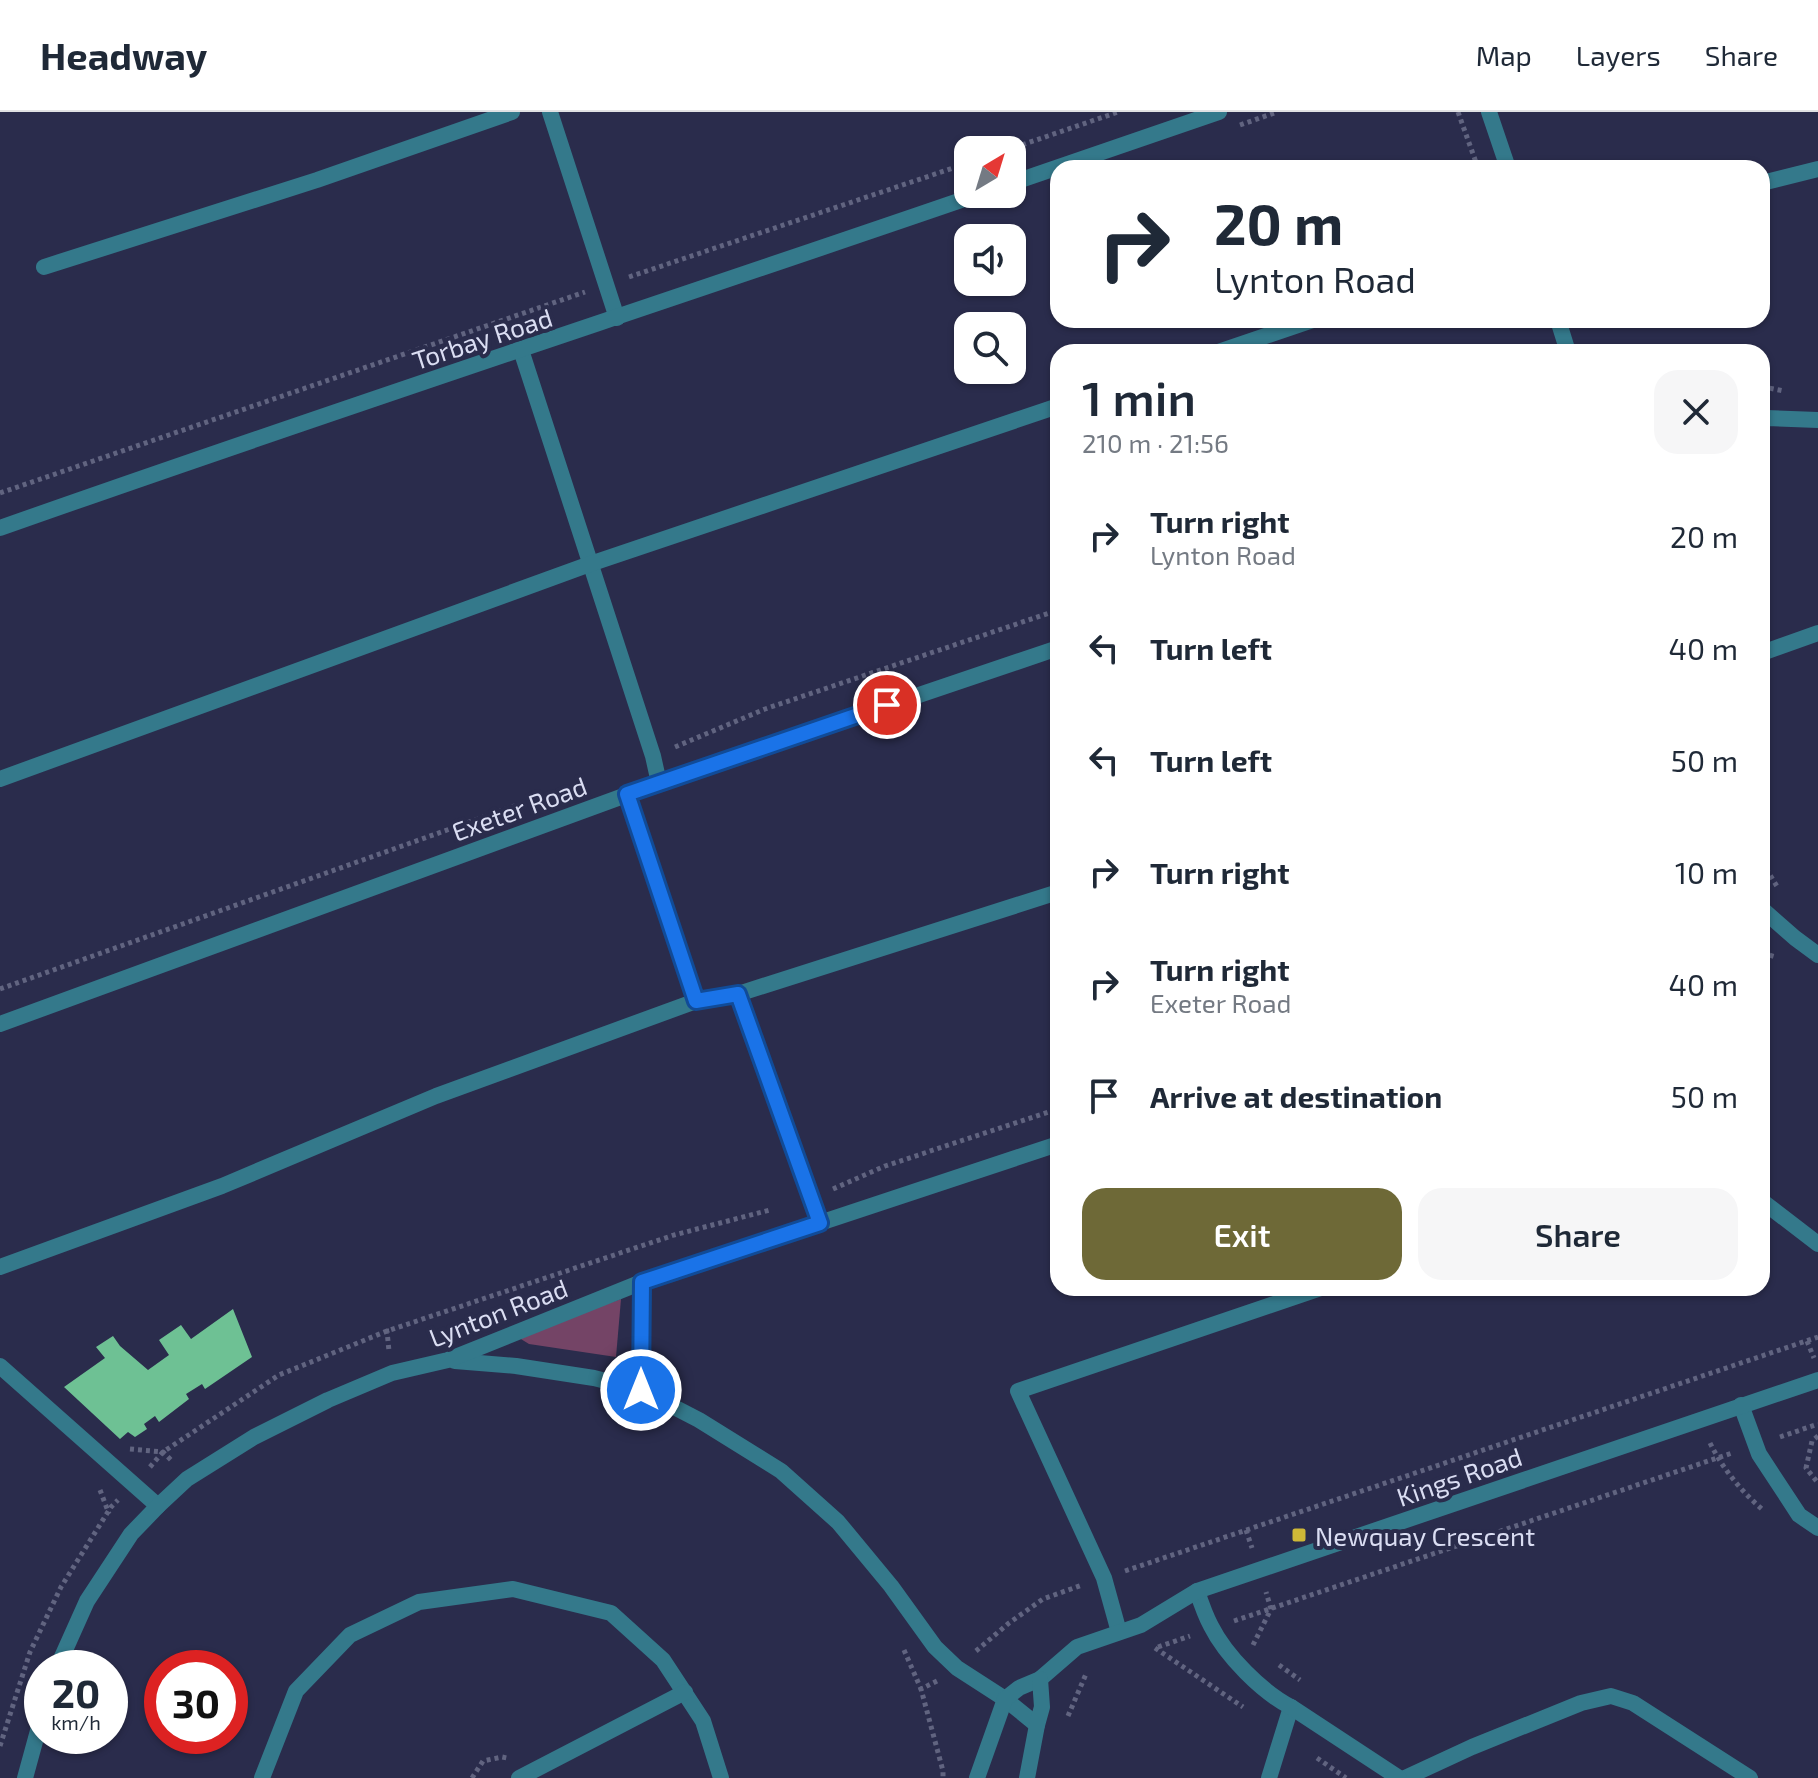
<!DOCTYPE html>
<meta charset="utf-8">
<style>
:root{--surface:#fff;--page:#f6f6f7;--text:#1f2937;--muted:#747a83;--line:#e0e1e3;--accent:#6e6937}
body{margin:0;font-family:"Exo 2",sans-serif;background:var(--page);color:var(--text);height:100vh;display:flex;flex-direction:column;font-size:30px;white-space:nowrap}
*{box-sizing:border-box;margin:0}
p{font-size:26px;color:var(--muted)}
.icon{flex:none;width:44px;height:44px;fill:none;stroke:currentColor;stroke-width:2;stroke-linecap:round;stroke-linejoin:round}
.map{position:relative;flex:1;overflow:hidden}
.details{position:absolute;left:1050px;top:232px;width:720px;height:952px;display:flex;flex-direction:column;background:var(--surface);border-radius:24px;box-shadow:0 2px 6px #0004}
.details>*{flex:none}
.guide{position:absolute;left:1050px;top:48px;width:720px;height:168px;border-radius:24px;box-shadow:0 2px 6px #0004;background:#fff;color:var(--text);overflow:hidden}
.needle{width:52px;rotate:38deg}
.buttons{position:absolute;left:954px;top:24px;display:grid;gap:16px}
.buttons a{display:grid;place-items:center;width:72px;height:72px;border-radius:16px;background:var(--surface);box-shadow:0 2px 6px #0004;font-size:40px}
.speed{position:absolute;left:24px;top:1538px;display:flex;gap:16px;font-size:40px;font-weight:700;text-align:center}
.speed>*{display:grid;place-content:center;width:104px;height:104px;border-radius:50%;background:var(--surface);box-shadow:0 2px 6px #0004;line-height:1}
.speed small{font-size:20px;font-weight:400}
.speed .limit{border:12px solid #d22;background:#fff;color:#111}
.pin{position:absolute;display:grid;place-items:center;width:68px;height:68px;color:#fff;margin:-34px;border:4px solid #fff;border-radius:50%;box-shadow:0 2px 8px #0007}
.me{position:absolute;width:88px;margin:-44px;rotate:0deg;stroke-linejoin:round;filter:drop-shadow(0 0 6px #0008)}
.turn{display:flex;align-items:center;gap:28px;height:168px;padding:0 32px;font-size:36px}
.turn .icon{width:104px;height:104px;stroke-width:2.5}
.turn b{display:block;font-size:56px;line-height:68px}
.round{display:grid;place-items:center;flex:none;width:84px;height:84px;border-radius:24px;background:var(--page)}
.headline{display:flex;align-items:center;justify-content:space-between;height:136px;padding:0 32px}
h1{font-size:48px;font-weight:600;line-height:60px}
.primary-button{display:flex;gap:16px;margin-top:auto;padding:16px 32px}
.primary-button a{flex:1;height:92px;border-radius:24px;background:var(--accent);color:#fff;font-size:32px;font-weight:600;line-height:92px;text-align:center}
.primary-button a+a{background:var(--page);color:var(--text)}
ul{padding:0;list-style:none}
li{display:flex;align-items:center;gap:24px;height:112px;padding:0 32px}
li div{flex:1}
li b{display:block;font-size:30px}
li em{font-style:normal}
header{display:flex;align-items:center;gap:48px;box-sizing:border-box;height:112px;padding:0 40px;background:var(--surface);border-bottom:2px solid var(--line)}
header strong{font-size:38px}
nav{display:flex;gap:44px;margin-inline-start:auto;font-size:28px}
.map>svg:first-child{display:block}
</style>
<header>
<strong>Headway</strong>
<nav><a>Map</a><a>Layers</a><a>Share</a></nav>
</header>
<div class="map">
<svg width="1818" height="1666" viewBox="0 0 1818 1666">
<rect width="100%" height="100%" fill="#2a2c4c"/>
<polygon fill="#744466" points="621,1187 616,1245 529,1232 516,1224"/>
<polygon fill="#6ec194" points="233,1197 252,1245 205,1277 202,1272 186,1282 189,1287 159,1310 155,1304 144,1312 147,1317 135,1325 128,1320 120,1327 64,1275 105,1246 96,1235 113,1224 120,1234 148,1258 169,1243 159,1228 181,1213 191,1227"/>
<g fill="none" stroke-linecap="round" stroke-linejoin="round">
<g stroke="#616480" stroke-width="5" stroke-dasharray="4 4" stroke-linecap="butt">
<polyline points="1458,0 1478,56"/>
<polyline points="1240,13 1277,0"/>
<polyline points="1007,38 1118,0"/>
<polyline points="629,165 968,51"/>
<polyline points="1762,278 1769,276 1784,279"/>
<polyline points="0,381 585,180"/>
<polyline points="675,635 765,597 1058,498"/>
<polyline points="1762,750 1778,776"/>
<polyline points="1762,841 1776,845"/>
<polyline points="0,877 523,691"/>
<polyline points="833,1077 885,1054 1058,997"/>
<polyline points="389,1219 387,1219 389,1239"/>
<polyline points="1807,1229 1814,1246"/>
<polyline points="1818,1324 1812,1329 1806,1356 1818,1371"/>
<polyline points="1780,1325 1818,1312"/>
<path d="M1710 1331C1723 1357 1741 1379 1763 1398"/>
<polyline points="130,1337 163,1340 172,1349"/>
<polyline points="150,1355 163,1340 279,1263 387,1219 674,1123 770,1098"/>
<polyline points="100,1378 109,1402"/>
<polyline points="1246,1418 1252,1436"/>
<polyline points="1125,1459 1818,1225"/>
<polyline points="1234,1509 1732,1341"/>
<polyline points="1253,1533 1271,1497 1266,1480"/>
<polyline points="1158,1535 1190,1524"/>
<polyline points="1155,1536 1243,1595"/>
<polyline points="904,1538 921,1577"/>
<polyline points="976,1539 1009,1511 1043,1487 1082,1473"/>
<polyline points="1279,1553 1300,1568"/>
<polyline points="937,1569 921,1577 943,1659 943,1666"/>
<polyline points="1068,1604 1086,1562"/>
<polyline points="0,1634 30,1540 61,1475 111,1395 118,1388"/>
<polyline points="1317,1646 1346,1666"/>
<polyline points="472,1666 483,1649 502,1645 507,1646"/>
</g>
<g stroke="#34798b" stroke-width="16">
<polyline points="550,0 617,206"/>
<polyline points="1762,71 1818,57"/>
<polyline points="44,155 317,68 512,0"/>
<polyline points="521,238 653,644 659,671"/>
<polyline points="1218,240 1313,208"/>
<polyline points="1762,541 1818,521"/>
<polyline points="0,667 590,452 1058,294"/>
<polyline points="627,682 696,889"/>
<polyline points="738,882 820,1111"/>
<polyline points="1762,1089 1818,1132"/>
<polyline points="0,1155 222,1074 436,984 696,889 738,882 1058,780"/>
<polyline points="1119,1520 1104,1466 1018,1279 1321,1176"/>
<polyline points="262,1666 296,1579 350,1523 419,1490 513,1477 611,1501 663,1548 703,1609 721,1666"/>
<polyline points="519,1666 685,1580"/>
<polyline points="1269,1666 1291,1595"/>
<polyline points="1405,1666 1472,1635 1581,1591 1611,1584 1633,1591 1750,1666"/>
</g>
<g stroke="#34798b" stroke-width="16">
<polyline points="1489,0 1508,56"/>
<polyline points="1012,71 1219,0"/>
<polyline points="1558,208 1568,240"/>
<polyline points="1762,308 1767,306 1818,308"/>
<path d="M0 416C325 301 653 194 979 82"/>
<polyline points="1762,797 1795,826 1818,843"/>
<polyline points="0,912 659,671 1058,536"/>
<polyline points="455,1249 516,1254 594,1266 641,1278 699,1308 781,1359 838,1410 891,1474 935,1535 957,1556 1005,1587 1037,1613"/>
<polyline points="0,1254 158,1394"/>
<polyline points="641,1278 642,1170"/>
<polyline points="1741,1293 1759,1342 1799,1403 1818,1416"/>
<path d="M1197 1479C1201 1491 1205 1503 1211 1514 1226 1544 1262 1580 1291 1595L1399 1666"/>
<polyline points="57,1556 87,1489 131,1422 158,1394 187,1367 254,1325 328,1288 392,1261 448,1248 642,1170 1058,1032"/>
<polyline points="25,1666 42,1604"/>
<polyline points="977,1666 1005,1587 1019,1576 1040,1567 1077,1535 1141,1513 1197,1479 1818,1268"/>
<polyline points="1027,1666 1037,1613 1042,1595 1040,1567"/>
</g>
</g>
<g fill="none" stroke-linecap="round" stroke-linejoin="round">
<defs>
<polyline id="route" points="641,1278 642,1170 820,1111 738,882 696,889 627,682 887,593"/>
</defs>
<use href="#route" stroke="#114b97" stroke-width="20"/>
<use href="#route" stroke="#1a73e8" stroke-width="14"/>
</g>
<rect fill="#cfb837" stroke="#2a2c4c" stroke-width="3" x="1291" y="1415" width="16" height="16" rx="4"/>
<g text-anchor="middle" dominant-baseline="central" stroke-width="8" stroke-linejoin="round" paint-order="stroke">
<g font-size="26" fill="#daddf2" stroke="#2a2c4c">
<text transform="translate(482 226) rotate(-18)">Torbay Road</text>
<text transform="translate(519 696) rotate(-20)">Exeter Road</text>
<text transform="translate(498 1200) rotate(-21)">Lynton Road</text>
<text transform="translate(1459 1364) rotate(-19)">Kings Road</text>
</g>
<g font-size="26" fill="#daddf2" stroke="#2a2c4c" text-anchor="start">
<text x="1315" y="1423">Newquay Crescent</text>
</g>
</g>
</svg>
<div class="buttons">
<a><svg class="needle" viewBox="-14 -14 28 28"><path d="M0-13l5 13h-10z" fill="#e53935"/><path d="M0 13l5-13h-10z" fill="#747a83"/></svg></a>
<a><svg class="icon" aria-label="sound" viewBox="0 0 24 24"><path d="M4 9h4l5-4v14l-5-4H4zM17 9q2 3 0 6"/></svg></a>
<a><svg class="icon" aria-label="search" viewBox="0 0 24 24"><circle cx="10" cy="10" r="6"/><path d="M15 15l6 6"/></svg></a>
</div>
<div class="speed"><div>20<small>km/h</small></div><div class="limit">30</div></div>
<div class="pin" style="left:887px;top:593px;background:#d93025"><svg class="icon" aria-label="arrive" viewBox="0 0 24 24"><path d="M6 21V4h12l-3 4 3 4H6"/></svg></div>
<svg class="me" style="left:641px;top:1278px" viewBox="-20 -20 40 40"><circle r="17" fill="#1a73e8" stroke="#fff" stroke-width="3"/><path d="M0-11L8 9 0 5-8 9z" fill="#fff"/></svg>
<div class="guide">
<div class="turn"><svg class="icon" aria-label="right" viewBox="0 0 24 24"><path d="M7 20v-9h11M14 6l5 5-5 5"/></svg><div><b>20 m</b>Lynton Road</div></div>
</div>
<section class="details">
<div class="headline"><div><h1>1 min</h1><p>210 m · 21:56</p></div><a class="round"><svg class="icon" aria-label="close" viewBox="0 0 24 24"><path d="M6 6l12 12M18 6L6 18"/></svg></a></div>
<ul>
<li><svg class="icon" aria-label="right" viewBox="0 0 24 24"><path d="M7 20v-9h11M14 6l5 5-5 5"/></svg><div><b>Turn right</b><p>Lynton Road</p></div><em>20 m</em></li>
<li><svg class="icon" aria-label="left" viewBox="0 0 24 24"><path d="M17 20v-9H6M10 6l-5 5 5 5"/></svg><div><b>Turn left</b></div><em>40 m</em></li>
<li><svg class="icon" aria-label="left" viewBox="0 0 24 24"><path d="M17 20v-9H6M10 6l-5 5 5 5"/></svg><div><b>Turn left</b></div><em>50 m</em></li>
<li><svg class="icon" aria-label="right" viewBox="0 0 24 24"><path d="M7 20v-9h11M14 6l5 5-5 5"/></svg><div><b>Turn right</b></div><em>10 m</em></li>
<li><svg class="icon" aria-label="right" viewBox="0 0 24 24"><path d="M7 20v-9h11M14 6l5 5-5 5"/></svg><div><b>Turn right</b><p>Exeter Road</p></div><em>40 m</em></li>
<li><svg class="icon" aria-label="arrive" viewBox="0 0 24 24"><path d="M6 21V4h12l-3 4 3 4H6"/></svg><div><b>Arrive at destination</b></div><em>50 m</em></li>
</ul>
<div class="primary-button"><a>Exit</a><a>Share</a></div>
</section>
</div>
